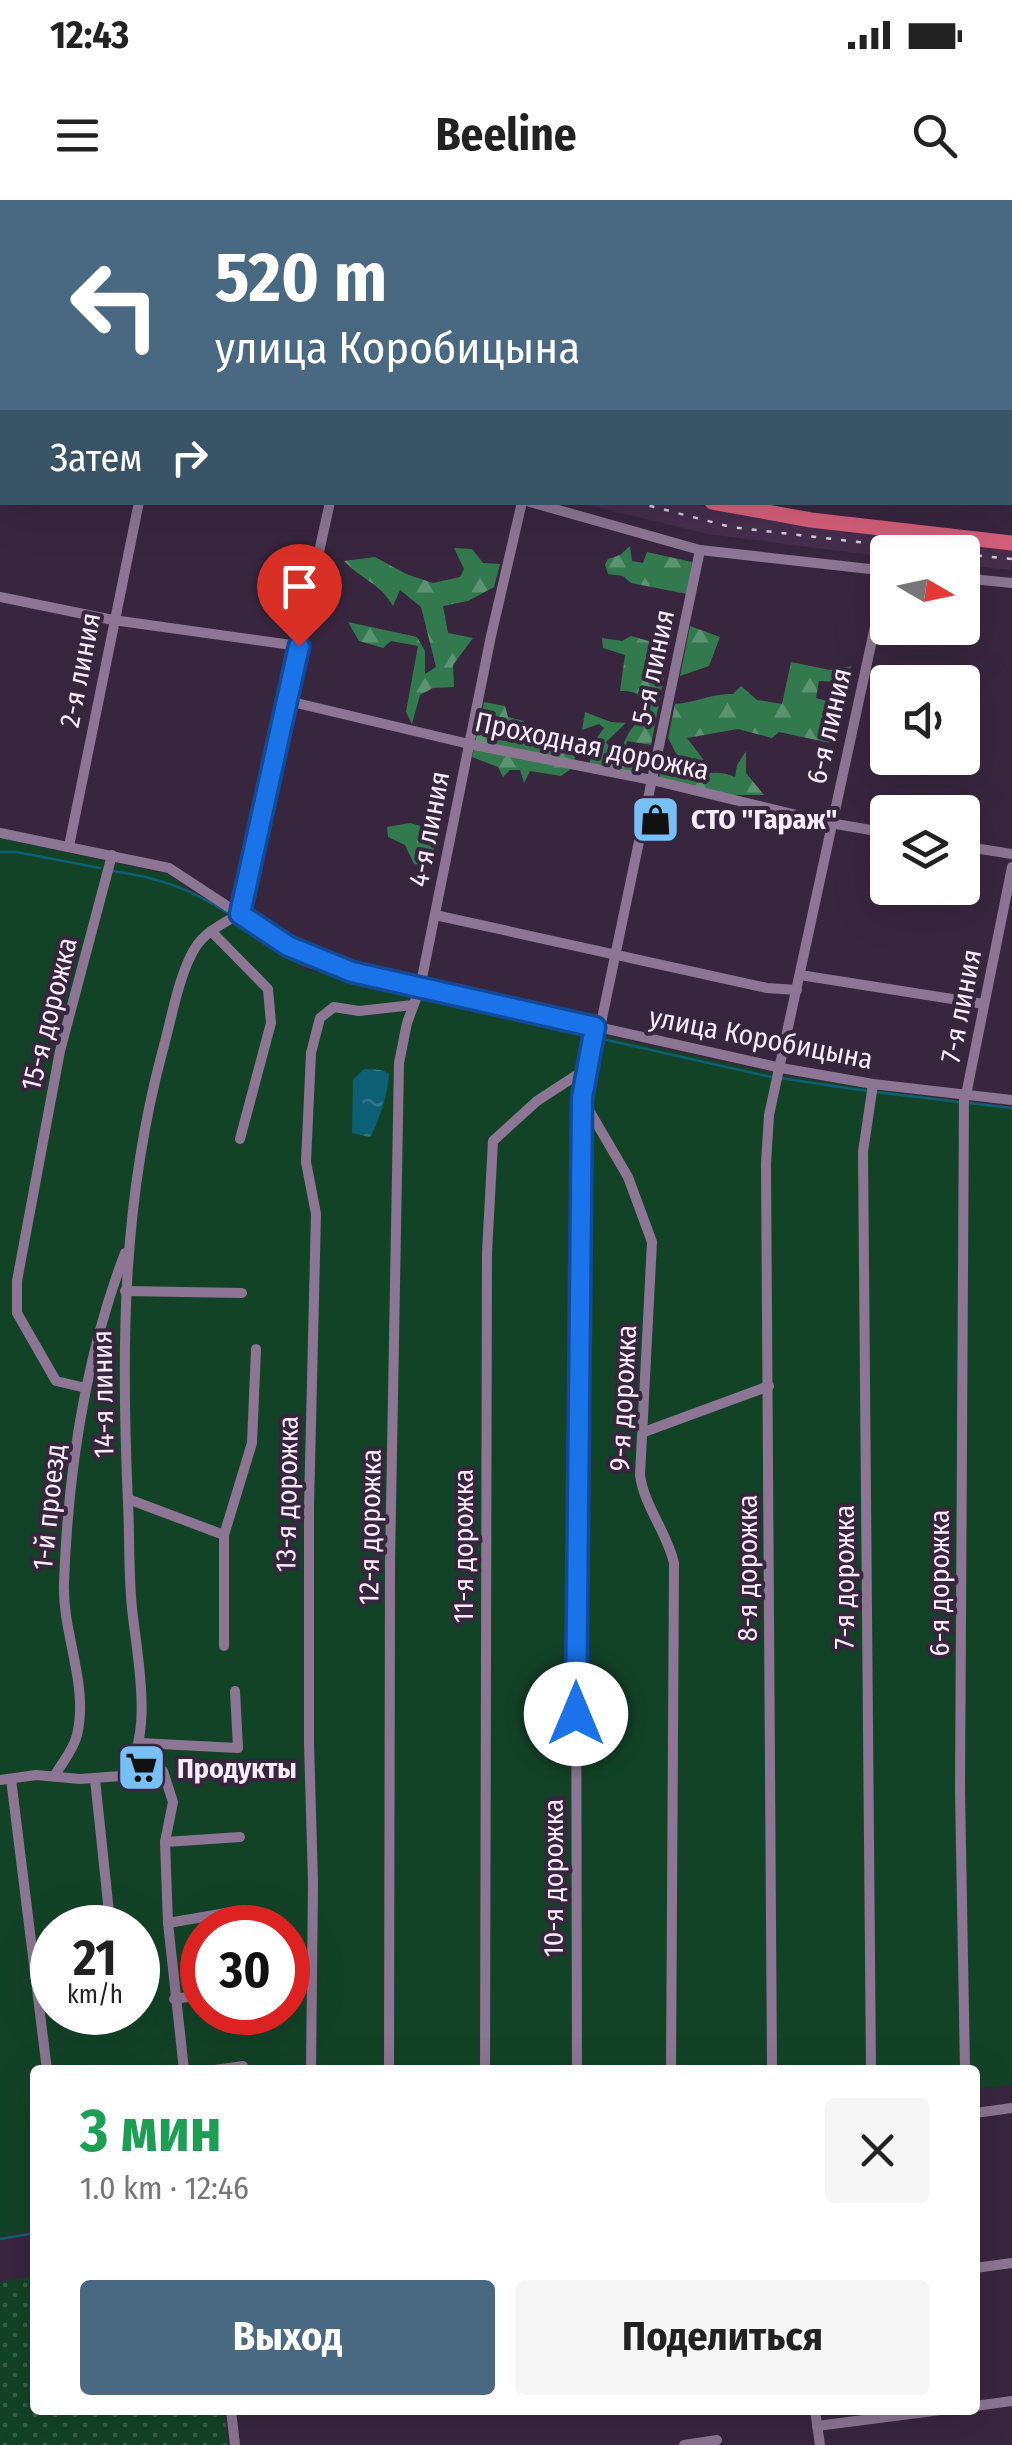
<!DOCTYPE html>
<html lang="ru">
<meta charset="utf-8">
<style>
:root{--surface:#fff;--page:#f6f6f6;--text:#222;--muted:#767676;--accent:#486981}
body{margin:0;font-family:"Fira Sans Condensed",sans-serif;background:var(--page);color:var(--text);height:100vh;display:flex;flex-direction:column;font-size:38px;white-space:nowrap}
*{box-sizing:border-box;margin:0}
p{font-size:32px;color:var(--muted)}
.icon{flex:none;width:55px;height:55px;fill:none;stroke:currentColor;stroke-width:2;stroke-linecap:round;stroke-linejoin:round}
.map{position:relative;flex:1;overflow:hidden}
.details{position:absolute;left:30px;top:1865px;width:950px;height:350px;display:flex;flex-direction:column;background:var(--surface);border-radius:10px;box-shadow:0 10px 40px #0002}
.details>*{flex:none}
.hud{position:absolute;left:0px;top:0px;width:1012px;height:305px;box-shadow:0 10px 40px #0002;background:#486981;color:#fff;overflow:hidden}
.needle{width:65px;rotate:99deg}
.tools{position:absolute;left:870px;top:335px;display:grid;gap:20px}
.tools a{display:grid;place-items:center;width:110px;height:110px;border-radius:10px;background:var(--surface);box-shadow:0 10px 40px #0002;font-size:50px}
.speed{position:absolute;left:30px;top:1705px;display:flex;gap:20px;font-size:50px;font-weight:700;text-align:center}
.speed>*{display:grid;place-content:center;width:130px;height:130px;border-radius:50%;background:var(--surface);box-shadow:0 10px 40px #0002;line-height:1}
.speed small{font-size:25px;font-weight:400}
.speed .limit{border:15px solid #d22;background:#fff;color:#111}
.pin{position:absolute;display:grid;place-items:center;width:85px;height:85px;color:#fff;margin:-102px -42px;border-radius:50% 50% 50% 0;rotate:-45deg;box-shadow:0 0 10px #0007}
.pin .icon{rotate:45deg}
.me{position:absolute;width:110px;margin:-55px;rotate:0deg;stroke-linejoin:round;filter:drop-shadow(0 0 8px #0008)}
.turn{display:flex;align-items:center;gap:35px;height:210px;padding:0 50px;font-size:45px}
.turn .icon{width:130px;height:130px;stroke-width:2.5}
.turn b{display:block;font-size:70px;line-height:85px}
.then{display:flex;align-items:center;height:95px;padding:0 50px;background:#0003;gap:20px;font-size:38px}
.round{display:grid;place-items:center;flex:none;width:105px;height:105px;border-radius:10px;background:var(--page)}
.headline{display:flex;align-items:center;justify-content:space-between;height:170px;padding:0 50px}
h1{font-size:60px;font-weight:700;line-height:75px;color:#1e9e55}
.cta{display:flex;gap:20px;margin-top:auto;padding:20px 50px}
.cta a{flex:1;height:115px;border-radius:10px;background:var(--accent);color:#fff;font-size:40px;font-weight:700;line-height:115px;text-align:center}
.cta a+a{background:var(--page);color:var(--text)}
.status{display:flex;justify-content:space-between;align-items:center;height:70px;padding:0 50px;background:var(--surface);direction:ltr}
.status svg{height:28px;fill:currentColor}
header{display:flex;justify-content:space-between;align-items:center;height:130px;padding:0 50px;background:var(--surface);font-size:45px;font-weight:700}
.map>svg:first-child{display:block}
</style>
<div class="status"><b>12:43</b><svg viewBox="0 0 49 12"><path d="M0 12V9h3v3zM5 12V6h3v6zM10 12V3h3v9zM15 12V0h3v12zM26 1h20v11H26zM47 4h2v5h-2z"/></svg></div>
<header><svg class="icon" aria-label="menu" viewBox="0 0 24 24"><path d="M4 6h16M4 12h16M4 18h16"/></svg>Beeline<svg class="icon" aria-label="search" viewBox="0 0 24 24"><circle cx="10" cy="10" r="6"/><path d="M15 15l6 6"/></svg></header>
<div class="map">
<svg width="1012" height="2245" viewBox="0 0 1012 2245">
<defs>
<pattern id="grass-dots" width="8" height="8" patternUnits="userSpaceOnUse" patternTransform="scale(2.5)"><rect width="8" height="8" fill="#134327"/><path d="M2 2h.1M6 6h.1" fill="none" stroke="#365e47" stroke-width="1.8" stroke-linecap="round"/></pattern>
<pattern id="forest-firs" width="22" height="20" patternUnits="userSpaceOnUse" patternTransform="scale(2.5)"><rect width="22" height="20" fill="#33794e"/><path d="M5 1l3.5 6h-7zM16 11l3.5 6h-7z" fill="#5b9371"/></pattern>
<pattern id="water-ripples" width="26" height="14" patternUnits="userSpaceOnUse" patternTransform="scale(2.5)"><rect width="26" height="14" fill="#0d6074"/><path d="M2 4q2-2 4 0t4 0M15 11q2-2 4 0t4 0" fill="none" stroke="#317789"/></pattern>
</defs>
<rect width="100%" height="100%" fill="#38263e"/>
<polygon fill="#452e4c" points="579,303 686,303 753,316 1012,348 1012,370 963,365 962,352 888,352 887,357 708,334"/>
<polygon fill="url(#grass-dots)" points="35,2076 35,2210 224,2210 228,2245 0,2245 0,2082"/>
<g fill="url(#forest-firs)">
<polygon points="401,0 928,0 400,2"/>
<polygon points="630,346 632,361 643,363 647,352 692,362 687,394 631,383 623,376 608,374 605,364 608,359 620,355"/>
<path d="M454 348 472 349 483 363 500 364 494 387 468 401 443 406 448 433 473 438 453 465 454 487 433 488 420 495 412 524 406 512 418 446 391 441 383 448 359 441 348 422 417 437 425 451V474L436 467 421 407 400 390 393 406C379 382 362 380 344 361L375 357 406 374 433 383 460 377 464 369Z"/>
<polygon points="690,426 720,437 709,466 680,476"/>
<path d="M631 436 670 447 651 545 627 541 623 561 642 566 639 576 589 565 596 539 604 528 599 524 582 530 585 512 611 522 626 523 606 542 614 554 620 555C624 540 631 524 645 517 648 498 638 490 620 491L625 455 603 448 602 438 622 441Z"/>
<path d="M791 462 830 470 852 466 838 482 819 481 816 498 842 505 835 544 779 532 772 538 738 529 687 538 706 563 679 559 668 538 675 504C696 503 711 493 733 494L741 486 757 500 782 504Z"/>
<polygon points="484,502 505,506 508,517 524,521 521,528 486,520 483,536 504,541 521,539 527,532 536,533 536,545 568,551 575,557 574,562 475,543"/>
<polygon points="474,548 572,568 561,576 530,571 524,583 520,570 510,570 503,577 498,567 472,557"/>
<path d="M746 551V573L764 595H732L659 578 660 573C687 584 709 565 735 577L737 565Z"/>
<polygon points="410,623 428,628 436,638 431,667 414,664 405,645 388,637 387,627"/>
</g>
<path fill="#134327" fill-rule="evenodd" d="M0 638 167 674 303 769 786 876 1012 909V1885L975 1889V1870H35V2030L0 2037ZM52 1728H138V1812H52ZM202 1728H288V1812H202Z"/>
<path fill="url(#water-ripples)" d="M364 869 382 870 389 874C388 892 379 922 370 937L352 933 353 880Z"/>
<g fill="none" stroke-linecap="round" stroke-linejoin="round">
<g stroke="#0d6074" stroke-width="2.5">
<polyline points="0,652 16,652 100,668"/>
<path d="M113 671C160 678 189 688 229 714"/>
<polyline points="237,719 286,757 306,766 411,795"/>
<polyline points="420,797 588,836"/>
<polyline points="598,838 771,877"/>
<polyline points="780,878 867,891"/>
<polyline points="876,892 959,902"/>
<polyline points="969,903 1012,908"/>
<polyline points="0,2039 35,2033"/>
</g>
<g stroke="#8c7693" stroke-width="10">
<polyline points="394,2 394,0"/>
<polyline points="0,139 2,139"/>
<polyline points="530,302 700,350 888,371"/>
<polyline points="962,378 1012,383"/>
<polyline points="0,397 113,420 299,446"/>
<polyline points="288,501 469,544 652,580 830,623 888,633"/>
<polyline points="0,633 169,668 288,746 352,772 781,868 873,884 1012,900"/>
<polyline points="69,646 139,302"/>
<polyline points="962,646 1012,654"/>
<polyline points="435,715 767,788 797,790"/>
<polyline points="211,731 268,789 271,823 240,939"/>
<polyline points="800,775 984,804"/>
<polyline points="600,828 700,350"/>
<polyline points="966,895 1012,667"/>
<polyline points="964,896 960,1591 965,1870"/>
<path d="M583 900 628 977 652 1042 640 1275C644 1306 667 1332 674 1363L671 1870"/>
<polyline points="125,1091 242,1093"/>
<polyline points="86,1188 56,1181 17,1113 17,1081 60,851 112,655"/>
<polyline points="644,1232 769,1186"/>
<polyline points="128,1299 224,1335"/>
<polyline points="224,1446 224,1335 252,1243 256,1149"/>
<polyline points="140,1543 238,1548 235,1491"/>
<polyline points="138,1549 163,1571 173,1602 165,1642 168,1723 184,1870"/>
<path d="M55 1575C62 1563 74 1549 77 1535 89 1485 62 1433 64 1383 68 1271 85 1158 125 1053"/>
<polyline points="11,1579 47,1870"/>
<polyline points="95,1579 110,1722"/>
<path d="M0 1580 36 1575 80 1579 121 1576C155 1544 138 1461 133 1417 128 1379 130 1341 128 1303 121 1148 122 1004 162 853 171 822 179 771 197 745 207 731 224 723 239 714L330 302"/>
<polyline points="165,1642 240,1637"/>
<polyline points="168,1723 238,1711"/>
<polyline points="174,1799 202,1795"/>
<polyline points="215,1870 243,1866"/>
<polyline points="311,1870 313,1682 309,1543 309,1306 316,1014 306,962 311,853 320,818 334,807 359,811 413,805"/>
<polyline points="389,1870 390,1362 399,863 407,823 420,788 491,436 522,302"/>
<polyline points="485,1870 487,1053 493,941 537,901 586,869"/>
<polyline points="577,1870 576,1395 582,898 595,827"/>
<polyline points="772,1870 766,964 769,915 887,371"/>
<polyline points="871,1870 863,952 873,884"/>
<polyline points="975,1913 1012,1908"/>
<polyline points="975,2068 1012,2063"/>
<polyline points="975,2206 1012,2201"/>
<polyline points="231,2210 235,2245"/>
<polyline points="815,2210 820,2245"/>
<polyline points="817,2226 941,2210"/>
<polyline points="684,2245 717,2240"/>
</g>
<g stroke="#d55f7b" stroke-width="15">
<polyline points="0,63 2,64"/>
<polyline points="712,302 811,320 1012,343"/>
</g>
<g stroke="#d6c9da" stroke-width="2.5" stroke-dasharray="5 10" stroke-linecap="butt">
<polyline points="0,80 2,81"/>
<polyline points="635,302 731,327 943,352"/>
<polyline points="962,354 1012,359"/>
</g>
</g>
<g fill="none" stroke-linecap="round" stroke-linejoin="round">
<defs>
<polyline id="route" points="299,446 240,714 288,746 352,772 595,827 582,898 576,1514"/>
</defs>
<use href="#route" stroke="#114b97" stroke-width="25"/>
<use href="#route" stroke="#1a73e8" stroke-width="18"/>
</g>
<defs>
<symbol id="shop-square" viewBox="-11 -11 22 22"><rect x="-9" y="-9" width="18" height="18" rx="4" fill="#76c0f6" stroke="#38263e"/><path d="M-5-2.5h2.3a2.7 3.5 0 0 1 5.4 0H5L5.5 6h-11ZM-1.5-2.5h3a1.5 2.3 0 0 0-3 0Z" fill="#111"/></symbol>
<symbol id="supermarket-square" viewBox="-11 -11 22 22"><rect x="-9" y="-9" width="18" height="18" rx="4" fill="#76c0f6" stroke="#38263e"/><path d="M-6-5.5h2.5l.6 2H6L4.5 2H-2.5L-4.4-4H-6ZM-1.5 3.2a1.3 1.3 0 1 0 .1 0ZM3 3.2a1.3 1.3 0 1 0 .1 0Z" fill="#111"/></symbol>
</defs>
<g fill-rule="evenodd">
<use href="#shop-square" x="628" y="592" width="55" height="55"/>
<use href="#supermarket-square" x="114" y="1540" width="55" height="55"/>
</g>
<g text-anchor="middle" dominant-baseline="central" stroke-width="8" stroke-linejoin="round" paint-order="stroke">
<g font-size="28" fill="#f8ecfc" stroke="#38263e">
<text transform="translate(653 467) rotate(-78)">5-я линия</text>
<text transform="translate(80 470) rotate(-79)">2-я линия</text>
<text transform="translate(829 526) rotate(-77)">6-я линия</text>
<text transform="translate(592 546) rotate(12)">Проходная дорожка</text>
<text transform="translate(429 629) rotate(-79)">4-я линия</text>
<text transform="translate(961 806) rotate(-79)">7-я линия</text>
<text transform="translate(49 814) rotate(-76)">15-я дорожка</text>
<text transform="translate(761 838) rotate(11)">улица Коробицына</text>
<text transform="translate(103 1194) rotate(-91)">14-я линия</text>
<text transform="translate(623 1198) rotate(-87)">9-я дорожка</text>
<text transform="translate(287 1294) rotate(-89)">13-я дорожка</text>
<text transform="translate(49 1307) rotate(-84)">1-й проезд</text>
<text transform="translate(370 1327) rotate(-89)">12-я дорожка</text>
<text transform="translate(463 1346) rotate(-90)">11-я дорожка</text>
<text transform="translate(747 1368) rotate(-90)">8-я дорожка</text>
<text transform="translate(844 1377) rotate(-90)">7-я дорожка</text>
<text transform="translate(939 1383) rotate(-90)">6-я дорожка</text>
<text transform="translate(553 1678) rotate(-90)">10-я дорожка</text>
</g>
<g font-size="28" font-weight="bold" fill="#f8ecfc" stroke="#38263e" text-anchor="start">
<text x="691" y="619">СТО "Гараж"</text>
<text x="177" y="1568">Продукты</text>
</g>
</g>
</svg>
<div class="tools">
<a><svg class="needle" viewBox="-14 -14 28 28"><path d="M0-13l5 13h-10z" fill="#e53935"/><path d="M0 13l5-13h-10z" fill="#767676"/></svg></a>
<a><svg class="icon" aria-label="sound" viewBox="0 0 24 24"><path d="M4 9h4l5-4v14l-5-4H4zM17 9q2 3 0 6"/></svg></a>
<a><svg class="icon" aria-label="layers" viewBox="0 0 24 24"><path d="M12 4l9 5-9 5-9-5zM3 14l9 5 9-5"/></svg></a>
</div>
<div class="speed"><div>21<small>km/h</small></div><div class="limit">30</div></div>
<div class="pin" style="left:299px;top:446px;background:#d93025"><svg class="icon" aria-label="arrive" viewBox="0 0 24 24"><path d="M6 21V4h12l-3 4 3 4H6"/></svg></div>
<svg class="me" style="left:576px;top:1514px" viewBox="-20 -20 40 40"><circle r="19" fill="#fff"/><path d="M0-13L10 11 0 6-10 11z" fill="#1a73e8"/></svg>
<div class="hud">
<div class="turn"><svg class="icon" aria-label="left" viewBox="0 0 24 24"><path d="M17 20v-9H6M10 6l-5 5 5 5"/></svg><div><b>520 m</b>улица Коробицына</div></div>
<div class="then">Затем<svg class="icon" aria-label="right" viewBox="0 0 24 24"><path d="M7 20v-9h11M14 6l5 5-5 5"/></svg></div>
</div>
<section class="details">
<div class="headline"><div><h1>3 мин</h1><p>1.0 km · 12:46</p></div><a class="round"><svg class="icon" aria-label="close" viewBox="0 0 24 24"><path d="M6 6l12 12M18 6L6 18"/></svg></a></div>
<div class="cta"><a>Выход</a><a>Поделиться</a></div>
</section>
</div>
